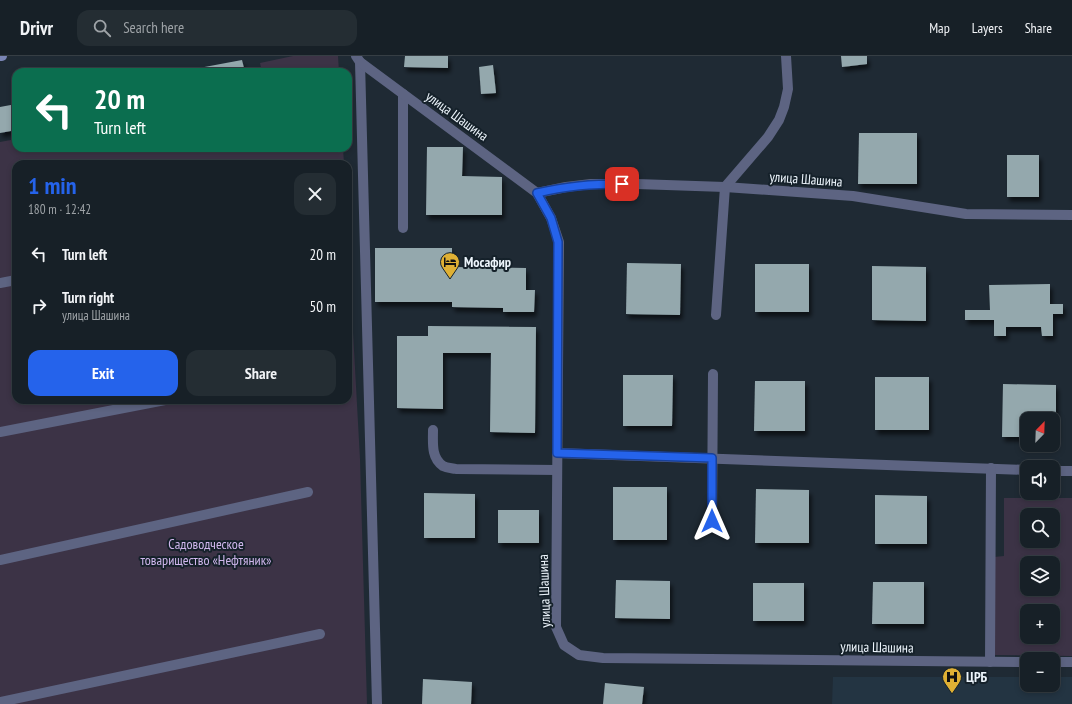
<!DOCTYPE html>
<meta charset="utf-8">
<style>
:root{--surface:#172027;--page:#242d33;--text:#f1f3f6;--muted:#9ea3a7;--line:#363e44;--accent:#2563eb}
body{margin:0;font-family:"PT Sans Narrow",sans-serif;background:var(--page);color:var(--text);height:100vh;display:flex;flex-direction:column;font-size:15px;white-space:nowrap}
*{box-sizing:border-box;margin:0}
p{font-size:13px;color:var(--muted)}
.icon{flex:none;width:22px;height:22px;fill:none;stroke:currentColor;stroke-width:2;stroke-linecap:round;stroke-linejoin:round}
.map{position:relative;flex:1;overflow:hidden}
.details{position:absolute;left:12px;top:104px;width:340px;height:244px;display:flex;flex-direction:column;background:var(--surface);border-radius:12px;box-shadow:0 2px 6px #0003,0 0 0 1px var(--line)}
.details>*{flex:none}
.guide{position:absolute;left:12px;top:12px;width:340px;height:84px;border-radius:12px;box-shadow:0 2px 6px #0003,0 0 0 1px var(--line);background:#0b6e4f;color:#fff;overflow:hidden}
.needle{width:26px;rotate:23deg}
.controls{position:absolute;left:1020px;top:356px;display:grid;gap:8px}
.controls a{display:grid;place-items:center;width:40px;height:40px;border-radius:8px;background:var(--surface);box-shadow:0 2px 6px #0003,0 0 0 1px var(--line);font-size:20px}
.pin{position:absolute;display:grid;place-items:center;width:34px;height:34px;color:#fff;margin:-17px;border-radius:8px;box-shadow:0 2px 6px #0006}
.me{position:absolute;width:44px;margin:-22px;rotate:0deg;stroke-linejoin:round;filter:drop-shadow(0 0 3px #0008)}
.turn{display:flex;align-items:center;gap:14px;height:84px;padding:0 16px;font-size:18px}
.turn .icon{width:52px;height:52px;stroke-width:2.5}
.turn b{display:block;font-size:28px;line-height:34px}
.round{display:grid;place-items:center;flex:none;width:42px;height:42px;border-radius:12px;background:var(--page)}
.summary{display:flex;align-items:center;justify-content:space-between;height:68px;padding:0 16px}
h1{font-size:24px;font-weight:700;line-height:30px;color:var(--accent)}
.button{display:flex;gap:8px;margin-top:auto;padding:8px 16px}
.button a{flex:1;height:46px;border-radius:12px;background:var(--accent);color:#fff;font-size:16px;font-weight:700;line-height:46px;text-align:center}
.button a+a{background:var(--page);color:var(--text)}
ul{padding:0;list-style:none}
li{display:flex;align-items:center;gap:12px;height:52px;padding:0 16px}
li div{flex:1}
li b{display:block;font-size:15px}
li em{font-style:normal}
header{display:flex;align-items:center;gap:24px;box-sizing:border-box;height:56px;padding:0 20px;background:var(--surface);border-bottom:1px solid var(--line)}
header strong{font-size:19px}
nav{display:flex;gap:22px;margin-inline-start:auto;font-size:14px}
.search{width:280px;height:36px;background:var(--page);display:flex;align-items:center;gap:10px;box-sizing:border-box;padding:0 14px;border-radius:12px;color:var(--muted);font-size:15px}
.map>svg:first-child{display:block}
</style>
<header>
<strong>Drivr</strong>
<div class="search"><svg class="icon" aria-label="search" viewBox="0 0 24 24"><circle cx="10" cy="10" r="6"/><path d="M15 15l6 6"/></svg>Search here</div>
<nav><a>Map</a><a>Layers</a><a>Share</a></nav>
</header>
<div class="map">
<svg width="1072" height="648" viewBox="0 0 1072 648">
<defs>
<filter id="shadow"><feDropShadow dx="2.5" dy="4.5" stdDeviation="2" flood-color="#0009"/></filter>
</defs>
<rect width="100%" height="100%" fill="#1f2a34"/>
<polygon fill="#233442" points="833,621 1027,621 1027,629 1053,629 1053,621 1072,621 1072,648 832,648"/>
<g fill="#3c3346" fill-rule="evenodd">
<polygon points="293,0 338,0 339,16 262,16 260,7"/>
<polygon points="16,83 16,92 343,92 344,108 16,108 16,344 348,344 348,185 360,403 367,648 0,648 0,86"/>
<path d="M1004 442H1072V600L993 599 994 501 1004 500ZM1027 459H1053V485H1027ZM1027 507H1053V533H1027ZM1027 555H1053V581H1027Z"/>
</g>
<g fill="#94a8ad" filter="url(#shadow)">
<polygon points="405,0 448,0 448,12 404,11"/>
<polygon points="841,0 867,0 867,8 842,11"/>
<polygon points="242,4 245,16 183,16 183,15"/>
<polygon points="493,9 496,37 481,38 479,11"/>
<polygon points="16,48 16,74 0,77 0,51"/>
<polygon points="859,77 917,77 917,128 858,128"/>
<polygon points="427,91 463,91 462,120 502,121 502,159 426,159"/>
<rect x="1007" y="99" width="32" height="42"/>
<polygon points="375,192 452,192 452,211 526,212 526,234 535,234 534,256 503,256 503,252 452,251 452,246 375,246"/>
<polygon points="627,207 681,208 680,259 626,258"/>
<rect x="755" y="208" width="54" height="48"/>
<polygon points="872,210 926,211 926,265 872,264"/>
<polygon points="1050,228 1050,248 1063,248 1063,258 1053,258 1053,280 1042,280 1041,271 1006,271 1006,280 994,280 994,264 965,264 965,254 990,254 989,229"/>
<polygon points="428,270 536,271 535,377 490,376 491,297 443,297 443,353 397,352 397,280 428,280"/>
<polygon points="623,319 673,319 672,370 623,370"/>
<rect x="875" y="321" width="54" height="53"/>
<polygon points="755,325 805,325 805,375 754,375"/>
<polygon points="1003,328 1056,329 1056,381 1053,381 1053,363 1027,363 1027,381 1002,381"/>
<rect x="613" y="431" width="54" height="53"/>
<polygon points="756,433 809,434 809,487 755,487"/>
<polygon points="424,437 475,438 475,482 424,482"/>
<polygon points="875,439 927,440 927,488 875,488"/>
<rect x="498" y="454" width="41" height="33"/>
<polygon points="616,524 670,525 670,563 615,562"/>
<polygon points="873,526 924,526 924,568 872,568"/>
<rect x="753" y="527" width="51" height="38"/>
<polygon points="423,623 472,626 471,648 422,648"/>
<polygon points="605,627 644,631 642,648 603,648"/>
</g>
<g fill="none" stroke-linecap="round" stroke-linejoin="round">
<g stroke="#5d6482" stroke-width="10">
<polyline points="403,172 403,38"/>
<polyline points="0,227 16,224"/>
<path d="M433 374C433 387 431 402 443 410 447 412 452 412 456 413L557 414"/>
<polyline points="0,376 165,344"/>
<polyline points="712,465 713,318"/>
<polyline points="0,504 308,436"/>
<polyline points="0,646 320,578"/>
</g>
<g stroke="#5d6482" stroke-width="10">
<polyline points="356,0 360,6 377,648"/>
<polyline points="360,6 537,137 551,162 559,186 556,571 564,589 579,599 603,602 1027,606"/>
<polyline points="537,137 566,131 591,128 637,128 725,131 853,140 966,158 1072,159"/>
<polyline points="716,259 725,131 768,81 779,64 784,51 788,33 786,0"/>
<polyline points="557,397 1027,414"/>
<polyline points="1053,415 1072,415"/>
<polyline points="990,606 991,412"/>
<polyline points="1053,606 1072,606"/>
</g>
<polyline stroke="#7a85b5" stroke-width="10" points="0,0 2,0"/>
</g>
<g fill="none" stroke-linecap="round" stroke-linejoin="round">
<defs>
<path id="route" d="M622 128C590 128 568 130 537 137L551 162 558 186 557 397 712 402V465"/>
</defs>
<use href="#route" stroke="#184099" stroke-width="10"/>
<use href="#route" stroke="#2563eb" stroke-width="7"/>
</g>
<defs>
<symbol id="hotel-pin" viewBox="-11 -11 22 30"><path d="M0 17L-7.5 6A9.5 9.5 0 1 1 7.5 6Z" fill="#dfb034" stroke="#15212a"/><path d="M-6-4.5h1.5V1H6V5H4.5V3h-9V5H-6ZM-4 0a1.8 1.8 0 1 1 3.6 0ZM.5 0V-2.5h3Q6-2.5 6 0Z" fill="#111"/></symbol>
<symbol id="hospital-pin" viewBox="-11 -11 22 30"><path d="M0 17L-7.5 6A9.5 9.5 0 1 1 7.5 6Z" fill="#dfb034" stroke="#15212a"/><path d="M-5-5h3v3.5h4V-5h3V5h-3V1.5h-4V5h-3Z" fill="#111"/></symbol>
</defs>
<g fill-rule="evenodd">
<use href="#hotel-pin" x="439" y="195" width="22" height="30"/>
<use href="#hospital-pin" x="941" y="610" width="22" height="30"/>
</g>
<g text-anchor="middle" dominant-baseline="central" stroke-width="4" stroke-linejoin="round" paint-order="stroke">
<g font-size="14" fill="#edf5fc" stroke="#15212a">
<text transform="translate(457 60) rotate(36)">улица Шашина</text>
<text transform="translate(806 123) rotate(4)">улица Шашина</text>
<text transform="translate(544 535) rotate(-92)">улица Шашина</text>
<text transform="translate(877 591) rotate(1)">улица Шашина</text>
</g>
<g font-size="14" font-weight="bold" fill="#edf5fc" stroke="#15212a" text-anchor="start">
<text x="464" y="206">Мосафир</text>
<text x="966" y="621">ЦРБ</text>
</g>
<g font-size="14" fill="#d0b7ed" stroke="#15212a">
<text x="206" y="488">Садоводческое<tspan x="206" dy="16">товарищество «Нефтяник»</tspan></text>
</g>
</g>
</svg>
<div class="controls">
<a><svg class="needle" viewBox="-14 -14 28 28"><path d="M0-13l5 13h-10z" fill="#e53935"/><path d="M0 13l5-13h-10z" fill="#9ea3a7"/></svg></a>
<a><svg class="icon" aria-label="sound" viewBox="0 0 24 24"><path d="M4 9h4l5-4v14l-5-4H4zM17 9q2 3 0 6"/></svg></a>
<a><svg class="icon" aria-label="search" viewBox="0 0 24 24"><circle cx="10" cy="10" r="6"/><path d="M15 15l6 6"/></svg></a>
<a><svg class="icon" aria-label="layers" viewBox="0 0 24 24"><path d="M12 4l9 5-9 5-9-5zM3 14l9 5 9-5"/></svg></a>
<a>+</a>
<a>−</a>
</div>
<div class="pin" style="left:622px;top:128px;background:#d93025"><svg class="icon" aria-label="arrive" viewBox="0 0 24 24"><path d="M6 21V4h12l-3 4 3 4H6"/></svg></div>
<svg class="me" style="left:712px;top:465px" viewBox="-20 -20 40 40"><path d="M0-17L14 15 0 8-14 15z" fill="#2563eb" stroke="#fff" stroke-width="4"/></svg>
<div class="guide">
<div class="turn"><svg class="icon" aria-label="left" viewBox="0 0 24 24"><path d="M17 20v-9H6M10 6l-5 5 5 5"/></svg><div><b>20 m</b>Turn left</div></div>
</div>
<section class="details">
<div class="summary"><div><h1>1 min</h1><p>180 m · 12:42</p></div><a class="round"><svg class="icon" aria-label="close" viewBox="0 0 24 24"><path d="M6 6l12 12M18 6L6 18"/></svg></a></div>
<ul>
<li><svg class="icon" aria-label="left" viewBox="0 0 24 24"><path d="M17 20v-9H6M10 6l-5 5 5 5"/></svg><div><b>Turn left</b></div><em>20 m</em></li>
<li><svg class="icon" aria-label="right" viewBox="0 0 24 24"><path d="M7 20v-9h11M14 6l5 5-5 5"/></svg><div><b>Turn right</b><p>улица Шашина</p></div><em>50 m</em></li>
</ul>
<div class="button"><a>Exit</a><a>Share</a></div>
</section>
</div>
